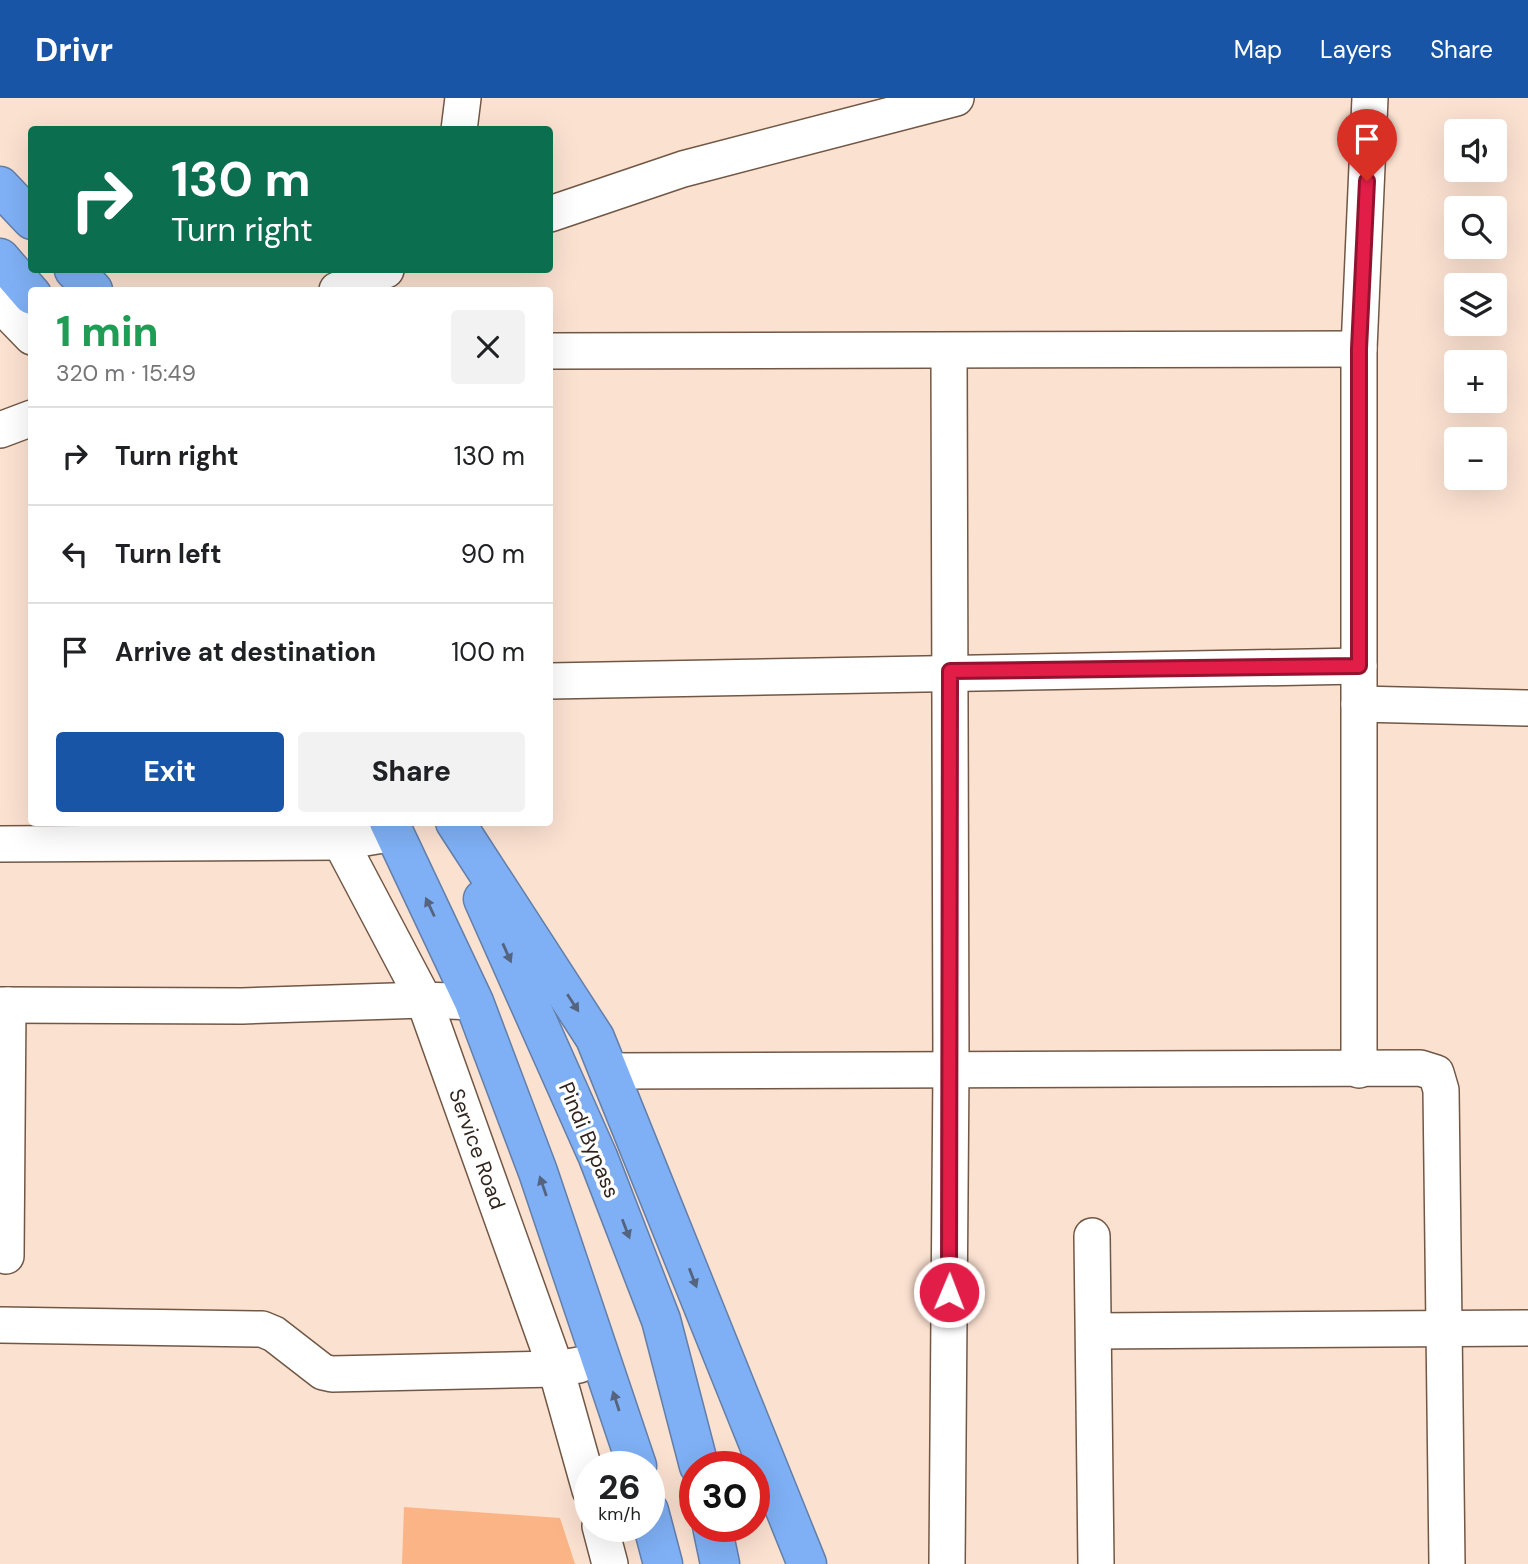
<!DOCTYPE html>
<meta charset="utf-8">
<style>
:root{--surface:#fff;--page:#f2f2f2;--text:#202124;--muted:#757577;--line:#e0e0e0;--accent:#1855a6}
body{margin:0;font-family:"DM Sans",sans-serif;background:var(--page);color:var(--text);height:100vh;display:flex;flex-direction:column;font-size:26px;white-space:nowrap}
*{box-sizing:border-box;margin:0}
p{font-size:23px;color:var(--muted)}
.icon{flex:none;width:38px;height:38px;fill:none;stroke:currentColor;stroke-width:2;stroke-linecap:round;stroke-linejoin:round}
.map{position:relative;flex:1;overflow:hidden}
.panel{position:absolute;left:28px;top:189px;width:525px;height:539px;display:flex;flex-direction:column;background:var(--surface);border-radius:7px;box-shadow:0 7px 28px #0002}
.panel>*{flex:none}
.top-card{position:absolute;left:28px;top:28px;width:525px;height:147px;border-radius:7px;box-shadow:0 7px 28px #0002;background:#0b6e4f;color:#fff;overflow:hidden}
.buttons{position:absolute;left:1444px;top:21px;display:grid;gap:14px}
.buttons a{display:grid;place-items:center;width:63px;height:63px;border-radius:7px;background:var(--surface);box-shadow:0 7px 28px #0002;font-size:35px}
.speed{position:absolute;left:574px;top:1353px;display:flex;gap:14px;font-size:35px;font-weight:700;text-align:center}
.speed>*{display:grid;place-content:center;width:91px;height:91px;border-radius:50%;background:var(--surface);box-shadow:0 7px 28px #0002;line-height:1}
.speed small{font-size:18px;font-weight:400}
.speed .limit{border:10px solid #d22;background:#fff;color:#111}
.pin{position:absolute;display:grid;place-items:center;width:60px;height:60px;color:#fff;margin:-72px -30px;border-radius:50% 50% 50% 0;rotate:-45deg;box-shadow:0 0 7px #0007}
.pin .icon{rotate:45deg}
.me{position:absolute;width:77px;margin:-38px;rotate:1deg;stroke-linejoin:round;filter:drop-shadow(0 0 5px #0008)}
.turn{display:flex;align-items:center;gap:24px;height:147px;padding:0 28px;font-size:32px}
.turn .icon{width:91px;height:91px;stroke-width:2.5}
.turn b{display:block;font-size:49px;line-height:60px}
.round{display:grid;place-items:center;flex:none;width:74px;height:74px;border-radius:7px;background:var(--page)}
.head{display:flex;align-items:center;justify-content:space-between;height:119px;padding:0 28px}
h1{font-size:42px;font-weight:800;line-height:52px;color:#1e9e55}
.primary-button{display:flex;gap:14px;margin-top:auto;padding:14px 28px}
.primary-button a{flex:1;height:80px;border-radius:7px;background:var(--accent);color:#fff;font-size:28px;font-weight:800;line-height:80px;text-align:center}
.primary-button a+a{background:var(--page);color:var(--text)}
ul{padding:0;list-style:none}
li{display:flex;align-items:center;gap:21px;height:98px;padding:0 28px;border-top:2px solid var(--line)}
li div{flex:1}
li b{display:block;font-size:26px}
li em{font-style:normal}
header{display:flex;align-items:center;gap:42px;box-sizing:border-box;height:98px;padding:0 35px;background:var(--accent);color:#fff}
header strong{font-size:33px}
nav{display:flex;gap:38px;margin-inline-start:auto;font-size:24px}
.map>svg:first-child{display:block}
</style>
<header>
<strong>Drivr</strong>
<nav><a>Map</a><a>Layers</a><a>Share</a></nav>
</header>
<div class="map">
<svg width="1528" height="1466" viewBox="0 0 1528 1466">
<rect width="100%" height="100%" fill="#fbe1d0"/>
<polygon fill="#fbb486" points="404,1409 560,1420 575,1466 402,1466"/>
<g fill="none" stroke-linecap="round" stroke-linejoin="round">
<defs>
<g id="minor">
<polyline points="459,32 463,0"/>
<polyline points="550,116 683,71 956,0"/>
<polyline points="337,192 386,172"/>
<polyline points="0,206 32,239"/>
<polyline points="550,253 1359,251"/>
<polyline points="0,332 32,320"/>
<polyline points="550,583 1359,568"/>
<polyline points="1359,606 1528,610"/>
<polyline points="330,724 424,902 556,1271 590,1392"/>
<polyline points="0,746 341,744 395,735"/>
<polyline points="0,907 242,908 424,902 474,904"/>
<polyline points="1359,972 1359,251 1370,0"/>
<polyline points="611,973 1420,970 1436,975 1441,992 1447,1466"/>
<polyline points="1092,1138 1096,1466"/>
<polyline points="6,1158 8,907"/>
<polyline points="0,1227 262,1231 274,1236 323,1274 332,1276 556,1271 579,1267"/>
<polyline points="1094,1233 1528,1230"/>
<polyline points="600,1428 610,1466"/>
<polyline points="947,1466 951,970 949,254"/>
</g>
<g id="highway">
<polyline points="0,88 32,122"/>
<polyline points="0,160 32,197"/>
<polyline points="74,172 93,192"/>
<polyline points="389,724 474,904 538,1074 637,1368"/>
<polyline points="455,724 595,940 807,1466"/>
<polyline points="483,801 598,1059 661,1222 699,1368"/>
<polyline points="649,1413 663,1466"/>
<polyline points="712,1428 720,1466"/>
</g>
</defs>
<use href="#minor" stroke="#725745" stroke-width="38"/>
<use href="#highway" stroke="#637fa9" stroke-width="41"/>
<use href="#minor" stroke="#fff" stroke-width="35"/>
<use href="#highway" stroke="#7fb0f5" stroke-width="38"/>
</g>
<defs><path id="oneway-solid" d="M-6-.8H1V-3.2L6.5 0L1 3.2V.8H-6Z" transform="scale(1.75)"/></defs>
<g fill="#54637e">
<use href="#oneway-solid" transform="translate(430 809) rotate(-115)"/>
<use href="#oneway-solid" transform="translate(507 855) rotate(66)"/>
<use href="#oneway-solid" transform="translate(573 905) rotate(57)"/>
<use href="#oneway-solid" transform="translate(543 1088) rotate(-109)"/>
<use href="#oneway-solid" transform="translate(626 1131) rotate(69)"/>
<use href="#oneway-solid" transform="translate(693 1180) rotate(69)"/>
<use href="#oneway-solid" transform="translate(616 1303) rotate(-108)"/>
</g>
<g fill="none" stroke-linecap="round" stroke-linejoin="round">
<defs>
<polyline id="route" points="949,1194 950,573 1359,568 1359,251 1367,83"/>
</defs>
<use href="#route" stroke="#92132f" stroke-width="18"/>
<use href="#route" stroke="#e11d48" stroke-width="12"/>
</g>
<g text-anchor="middle" dominant-baseline="central" stroke-width="7" stroke-linejoin="round" paint-order="stroke">
<g font-size="21" fill="#30241c" stroke="#fff">
<text transform="translate(589 1042) rotate(67)">Pindi Bypass</text>
<text transform="translate(477 1051) rotate(70)">Service Road</text>
</g>
</g>
</svg>
<div class="buttons">
<a><svg class="icon" aria-label="sound" viewBox="0 0 24 24"><path d="M4 9h4l5-4v14l-5-4H4zM17 9q2 3 0 6"/></svg></a>
<a><svg class="icon" aria-label="search" viewBox="0 0 24 24"><circle cx="10" cy="10" r="6"/><path d="M15 15l6 6"/></svg></a>
<a><svg class="icon" aria-label="layers" viewBox="0 0 24 24"><path d="M12 4l9 5-9 5-9-5zM3 14l9 5 9-5"/></svg></a>
<a>+</a>
<a>−</a>
</div>
<div class="speed"><div>26<small>km/h</small></div><div class="limit">30</div></div>
<div class="pin" style="left:1367px;top:83px;background:#d93025"><svg class="icon" aria-label="arrive" viewBox="0 0 24 24"><path d="M6 21V4h12l-3 4 3 4H6"/></svg></div>
<svg class="me" style="left:949px;top:1194px" viewBox="-20 -20 40 40"><circle r="17" fill="#e11d48" stroke="#fff" stroke-width="3"/><path d="M0-11L8 9 0 5-8 9z" fill="#fff"/></svg>
<div class="top-card">
<div class="turn"><svg class="icon" aria-label="right" viewBox="0 0 24 24"><path d="M7 20v-9h11M14 6l5 5-5 5"/></svg><div><b>130 m</b>Turn right</div></div>
</div>
<section class="panel">
<div class="head"><div><h1>1 min</h1><p>320 m · 15:49</p></div><a class="round"><svg class="icon" aria-label="close" viewBox="0 0 24 24"><path d="M6 6l12 12M18 6L6 18"/></svg></a></div>
<ul>
<li><svg class="icon" aria-label="right" viewBox="0 0 24 24"><path d="M7 20v-9h11M14 6l5 5-5 5"/></svg><div><b>Turn right</b></div><em>130 m</em></li>
<li><svg class="icon" aria-label="left" viewBox="0 0 24 24"><path d="M17 20v-9H6M10 6l-5 5 5 5"/></svg><div><b>Turn left</b></div><em>90 m</em></li>
<li><svg class="icon" aria-label="arrive" viewBox="0 0 24 24"><path d="M6 21V4h12l-3 4 3 4H6"/></svg><div><b>Arrive at destination</b></div><em>100 m</em></li>
</ul>
<div class="primary-button"><a>Exit</a><a>Share</a></div>
</section>
</div>
